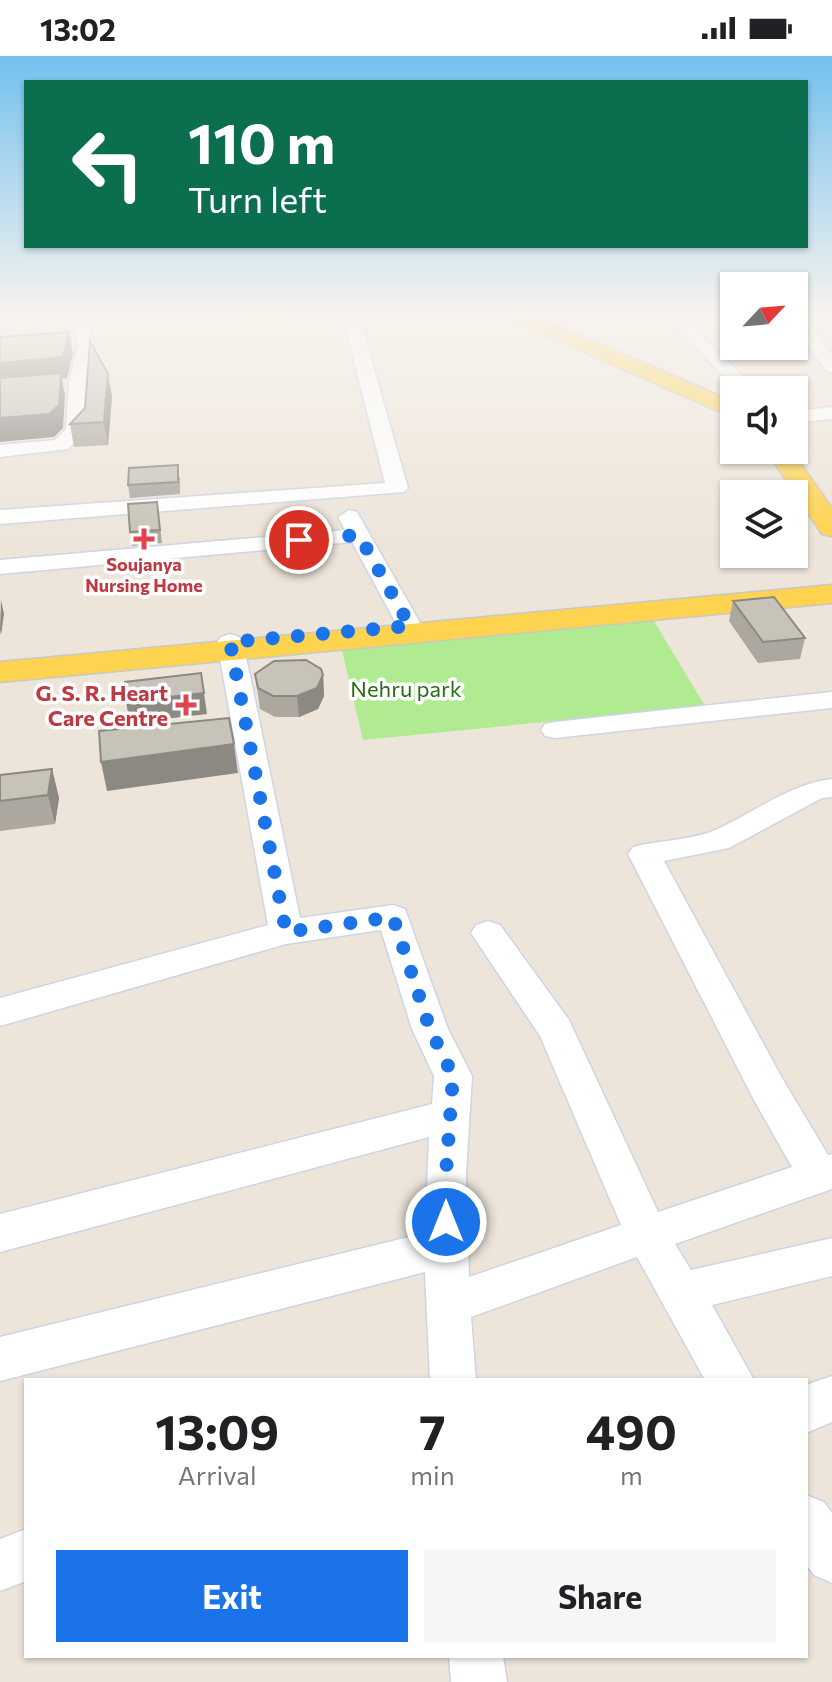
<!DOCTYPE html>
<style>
:root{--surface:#fff;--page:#f6f6f6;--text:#202124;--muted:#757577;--accent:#1a73e8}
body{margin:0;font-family:Commissioner,sans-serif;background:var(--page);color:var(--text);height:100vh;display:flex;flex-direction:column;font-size:30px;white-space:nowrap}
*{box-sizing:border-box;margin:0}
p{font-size:26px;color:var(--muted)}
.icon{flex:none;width:44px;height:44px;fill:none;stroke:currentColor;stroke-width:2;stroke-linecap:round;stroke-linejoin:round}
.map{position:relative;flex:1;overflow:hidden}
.drawer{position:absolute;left:24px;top:1322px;width:784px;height:280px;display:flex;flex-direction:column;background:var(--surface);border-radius:0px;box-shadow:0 2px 6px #0004}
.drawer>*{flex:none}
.hud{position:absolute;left:24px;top:24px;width:784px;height:168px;border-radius:0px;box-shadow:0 2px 6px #0004;background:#0b6e4f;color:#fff;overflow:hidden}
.needle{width:52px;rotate:64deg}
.tools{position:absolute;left:720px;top:216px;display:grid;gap:16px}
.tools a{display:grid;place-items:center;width:88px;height:88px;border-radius:0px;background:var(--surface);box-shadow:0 2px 6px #0004;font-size:40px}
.pin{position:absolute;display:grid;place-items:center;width:68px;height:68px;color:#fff;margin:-34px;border:4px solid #fff;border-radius:50%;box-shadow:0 2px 8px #0007}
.me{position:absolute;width:88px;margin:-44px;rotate:0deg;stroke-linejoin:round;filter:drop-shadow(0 0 6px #0008)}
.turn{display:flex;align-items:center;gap:28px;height:168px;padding:0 32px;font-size:36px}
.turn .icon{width:104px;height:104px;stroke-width:2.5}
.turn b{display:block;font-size:56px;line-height:68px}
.eta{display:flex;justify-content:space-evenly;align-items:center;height:136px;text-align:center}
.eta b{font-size:48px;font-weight:700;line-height:56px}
.cta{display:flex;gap:16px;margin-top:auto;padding:16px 32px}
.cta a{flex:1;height:92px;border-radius:0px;background:var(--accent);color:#fff;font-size:32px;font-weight:700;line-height:92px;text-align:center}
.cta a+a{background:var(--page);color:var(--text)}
.status{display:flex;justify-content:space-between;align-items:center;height:56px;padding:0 40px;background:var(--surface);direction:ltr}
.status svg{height:22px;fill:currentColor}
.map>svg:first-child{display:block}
</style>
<div class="status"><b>13:02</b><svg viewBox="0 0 49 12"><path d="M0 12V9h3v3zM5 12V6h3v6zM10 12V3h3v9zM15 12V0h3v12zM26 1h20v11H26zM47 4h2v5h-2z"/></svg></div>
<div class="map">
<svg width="832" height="1626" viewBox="0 0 832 1626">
<rect width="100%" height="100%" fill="#ede5da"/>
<polygon fill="#b0ea91" points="652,562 705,650 363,684 341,590"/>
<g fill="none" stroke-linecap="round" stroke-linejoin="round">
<defs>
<g id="minor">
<polygon points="68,257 84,257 94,288 87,326 86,375 68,393 0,401 0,389 55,384 66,373 69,326 78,288"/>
<polygon points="342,257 358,257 408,432 404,436 0,468 0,454 385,427"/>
<polygon points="662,257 734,257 734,264 688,265 756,334 737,334"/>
<polygon points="794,257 802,257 832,299 832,316 826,315 794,269"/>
<polygon points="832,351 832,363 794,367 794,355"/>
<polygon points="349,454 357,456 427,579 423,584 405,584 352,486 0,518 0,504 345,474 338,461"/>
<path d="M230 578 239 581 243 586 300 862 393 849 405 853 448 973 472 1020 466 1117 469 1221 621 1169 540 980 471 877 476 869 488 865 500 869 569 964 658 1156 792 1111 754 1044 628 798 633 791C658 784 688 785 713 775 753 758 788 728 832 723V741L822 742 729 792 664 805 782 1022 828 1099 832 1098V1133L675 1188 691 1214 832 1182V1220L712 1249 754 1324H705L637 1201 471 1261 476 1324H430L425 1216 0 1325V1281L425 1177 429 1081 0 1196V1158L432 1048 434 1020 412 973 381 874 286 888 0 970V942L268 869 217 586 221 581Z"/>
<polygon points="832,636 832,652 555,682 545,680 541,674 545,668 555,666"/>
<polygon points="832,1320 832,1366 806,1377 806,1329"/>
<polygon points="806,1439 824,1446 832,1457 832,1527 814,1519 806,1508"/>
<polygon points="26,1473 26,1525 0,1535 0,1483"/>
<polygon points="449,1600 503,1600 507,1626 451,1626"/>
</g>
<g id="major">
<path d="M227 257H315C302 270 248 266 230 261Z"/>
<polygon points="501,257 528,257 734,346 734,362 504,261"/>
<polygon points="766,394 791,394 832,452 832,480 822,478"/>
<polygon points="832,529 832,547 0,626 0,606"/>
</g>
</defs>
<use href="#minor" stroke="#cfd4e4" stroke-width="3"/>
<use href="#major" stroke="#c8c8c8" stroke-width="3"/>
<use href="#minor" fill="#fff" fill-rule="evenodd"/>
<use href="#major" fill="#fed34f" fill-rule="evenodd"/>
</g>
<g fill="#aca89f">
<polygon points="112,340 108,389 74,391 70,368 85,352"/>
<polygon points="180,421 180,438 130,442 128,429"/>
<polygon points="157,446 162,487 132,490 130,476"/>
<polygon points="733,545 805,582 800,603 758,607 729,565"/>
<polygon points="255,618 323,619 324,640 318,653 299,661 275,661 260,653"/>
<polygon points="52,713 59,742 55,768 0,775 0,719"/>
</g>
<g fill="#8c8882">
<polygon points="69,276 73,297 67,322 62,323 65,339 63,372 54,381 0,386 0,307"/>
<polygon points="108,318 112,340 108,389 104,366"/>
<polygon points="1,544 4,558 1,579 0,574"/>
<polygon points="323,619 324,640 318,653 299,661 297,640"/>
<polygon points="204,637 207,658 130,667 126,646"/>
<polygon points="234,688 238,717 107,735 101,706"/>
<polygon points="52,713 59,742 55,768 48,739"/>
</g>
<g fill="#c8c3b9" stroke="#8c8882" stroke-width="2">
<polygon points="69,276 63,301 0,307 0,281"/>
<polygon points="90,285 108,318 104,366 70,368 85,352"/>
<polygon points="61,317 59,349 49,358 0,362 0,322"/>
<polygon points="178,409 178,426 128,429 129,412"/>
<polygon points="157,446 160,474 130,476 128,448"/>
<polygon points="774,541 805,582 763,586 733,545"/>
<polygon points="306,604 321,613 323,619 317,632 297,640 273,640 258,632 255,618 274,605"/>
<polygon points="201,617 204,637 126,646 125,626"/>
<polygon points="229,662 234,688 101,706 99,675"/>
<polygon points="52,713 48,739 0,745 0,719"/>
</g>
<linearGradient id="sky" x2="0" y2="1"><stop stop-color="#73c1ef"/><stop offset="0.53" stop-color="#f7f3ee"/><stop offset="1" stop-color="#f7f3ee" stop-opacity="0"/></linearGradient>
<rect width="832" height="485" fill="url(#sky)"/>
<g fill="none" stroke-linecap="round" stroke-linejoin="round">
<polyline stroke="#1a73e8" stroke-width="14" stroke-dasharray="0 25.2" points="299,484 359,479 410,570 230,586 286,876 393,861 430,973 453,1020 446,1117 446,1166"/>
</g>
<g fill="#e0444e" stroke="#fff" stroke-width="3">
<path d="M140 471h8v8h8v8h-8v8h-8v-8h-8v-8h8z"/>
<path d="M182 637h8v8h8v8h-8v8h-8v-8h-8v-8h8z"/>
</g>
<g text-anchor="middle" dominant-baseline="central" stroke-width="7" stroke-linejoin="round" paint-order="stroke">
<g font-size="18" font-weight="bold" fill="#be3a42" stroke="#fff">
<text x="144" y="508">Soujanya<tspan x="144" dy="21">Nursing Home</tspan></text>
</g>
<g font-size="22" fill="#276e13" stroke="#fff">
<text x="406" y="632">Nehru park</text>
</g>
<g font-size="22" font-weight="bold" fill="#be3a42" stroke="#fff" text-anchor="end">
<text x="168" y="636">G. S. R. Heart<tspan x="168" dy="25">Care Centre</tspan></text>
</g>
</g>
</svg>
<div class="tools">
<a><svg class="needle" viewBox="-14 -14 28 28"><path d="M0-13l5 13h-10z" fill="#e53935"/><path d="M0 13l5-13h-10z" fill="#757577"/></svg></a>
<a><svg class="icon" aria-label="sound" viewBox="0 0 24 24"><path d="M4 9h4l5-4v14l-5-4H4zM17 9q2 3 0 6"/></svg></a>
<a><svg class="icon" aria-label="layers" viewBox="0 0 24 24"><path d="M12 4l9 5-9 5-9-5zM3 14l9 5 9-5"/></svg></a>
</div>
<div class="pin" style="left:299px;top:484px;background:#d93025"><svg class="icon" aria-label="arrive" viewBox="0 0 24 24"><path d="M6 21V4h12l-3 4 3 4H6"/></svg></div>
<svg class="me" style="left:446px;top:1166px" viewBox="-20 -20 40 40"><circle r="17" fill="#1a73e8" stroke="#fff" stroke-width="3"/><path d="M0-11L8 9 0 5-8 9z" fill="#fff"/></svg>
<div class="hud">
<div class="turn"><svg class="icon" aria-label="left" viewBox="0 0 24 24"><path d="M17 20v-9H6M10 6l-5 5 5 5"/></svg><div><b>110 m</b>Turn left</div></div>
</div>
<section class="drawer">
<div class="eta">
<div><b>13:09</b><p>Arrival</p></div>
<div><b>7</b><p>min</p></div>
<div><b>490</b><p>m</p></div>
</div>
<div class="cta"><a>Exit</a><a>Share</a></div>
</section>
</div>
